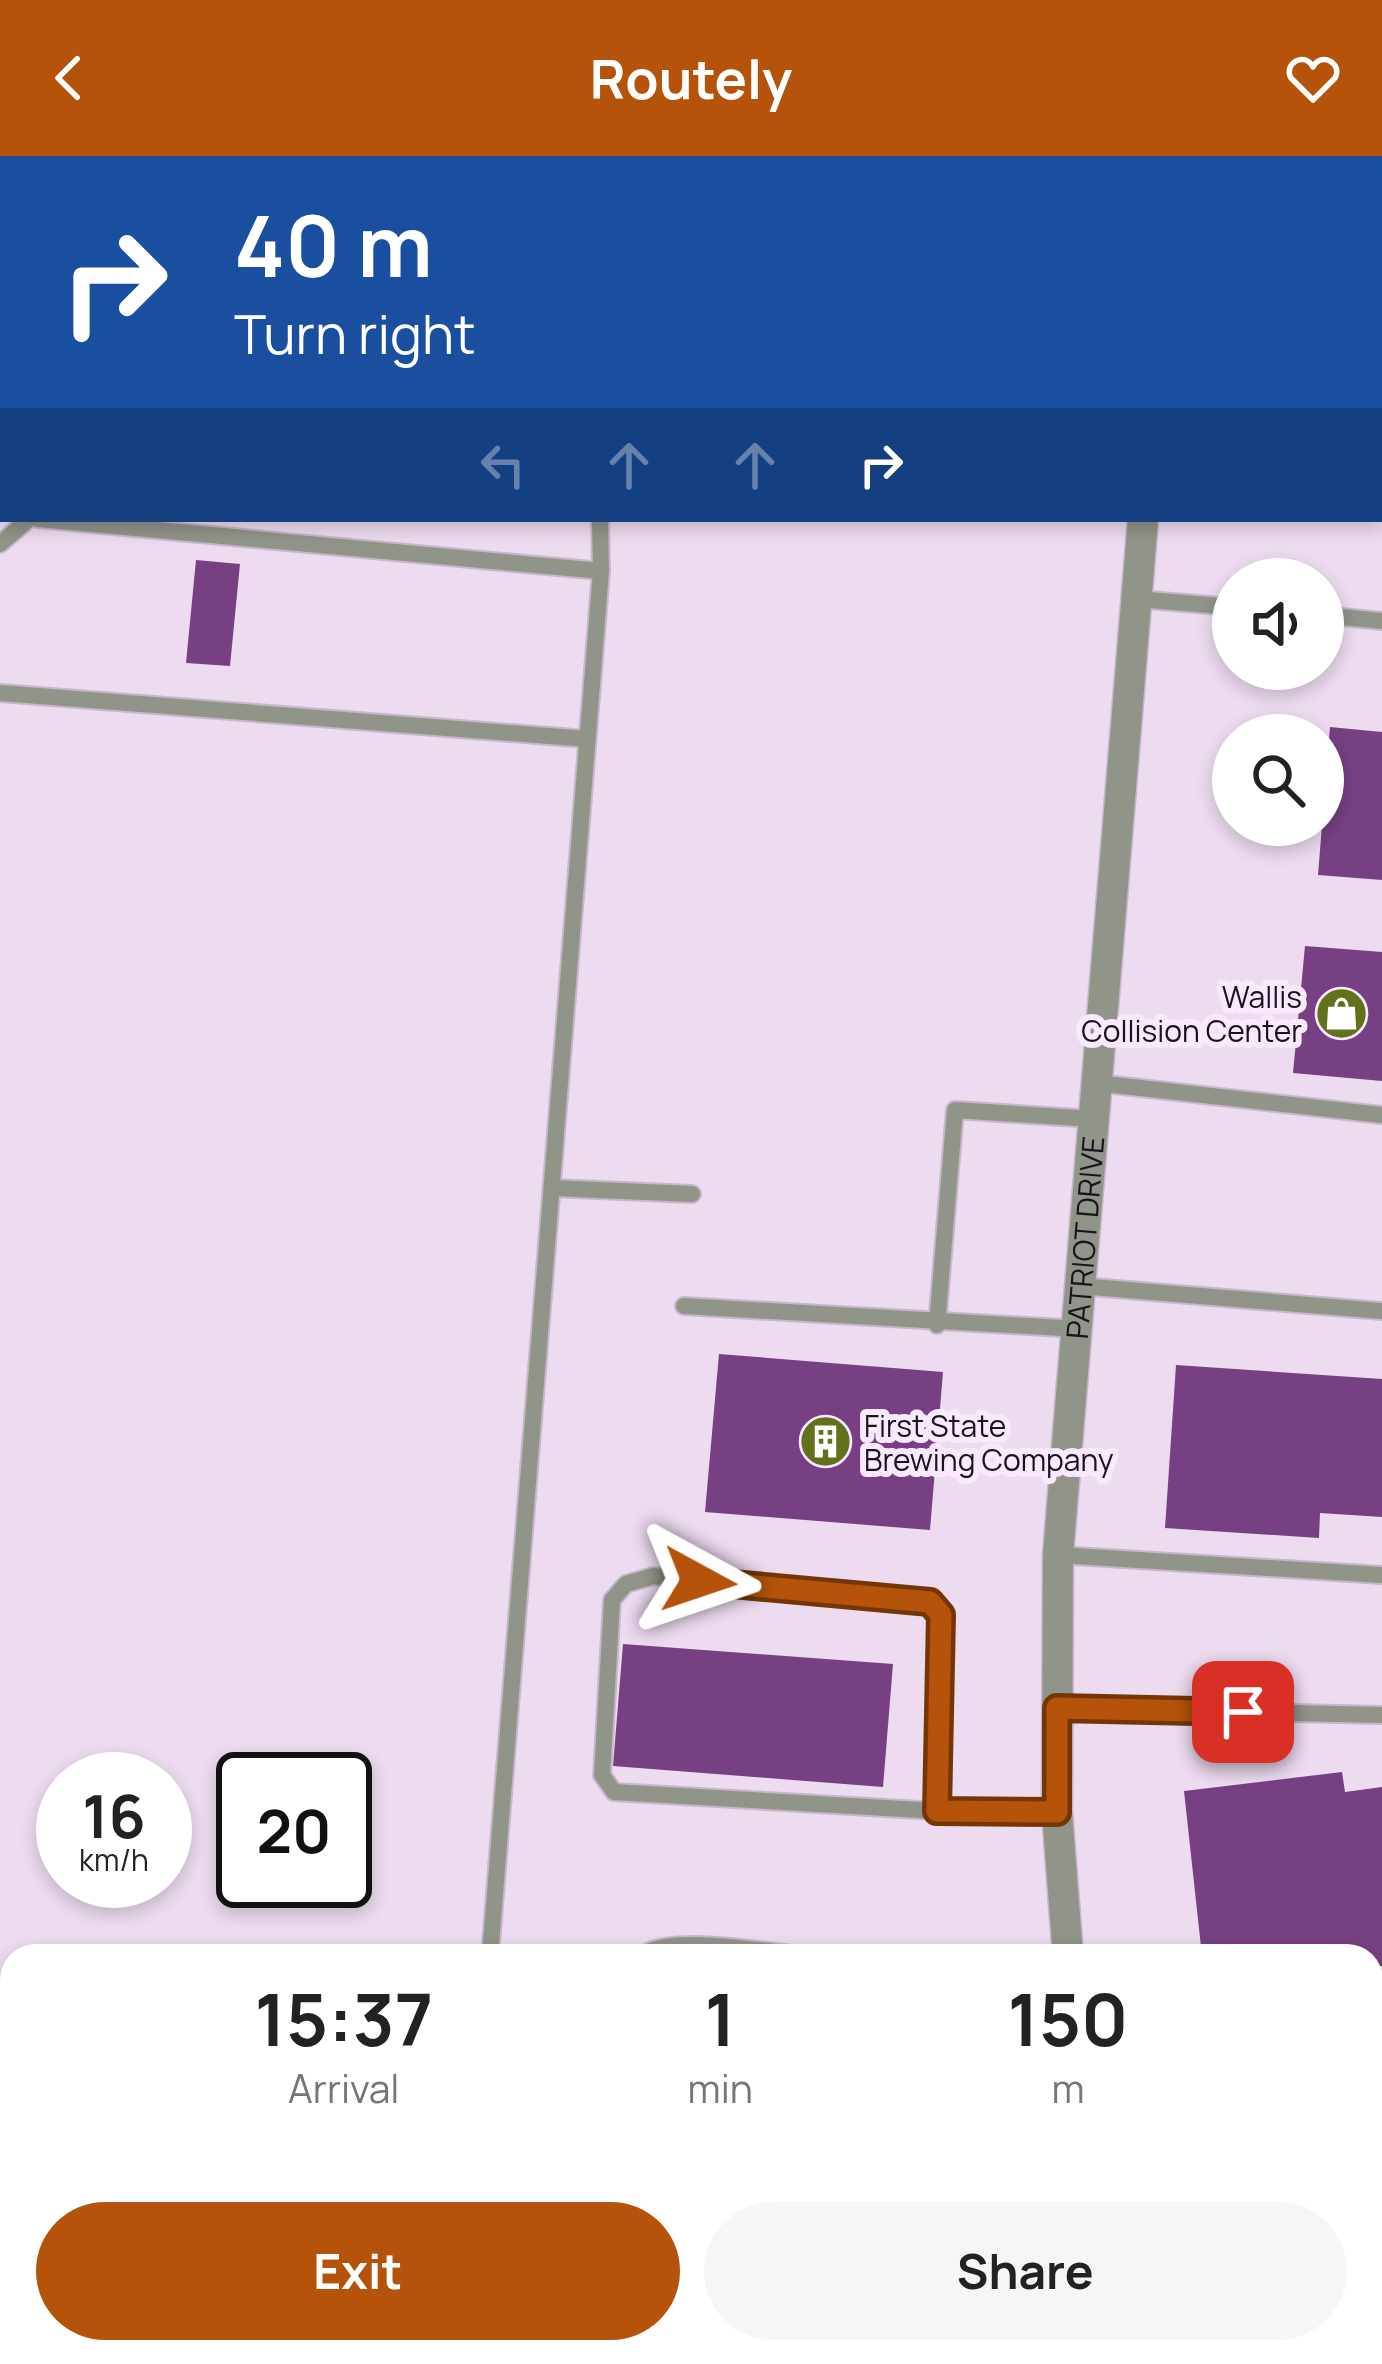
<!DOCTYPE html>
<style>
:root{--surface:#fff;--page:#f6f6f6;--text:#222;--muted:#767676;--accent:#b45309}
body{margin:0;font-family:Manrope,sans-serif;background:var(--page);color:var(--text);height:100vh;display:flex;flex-direction:column;font-size:45px;white-space:nowrap}
*{box-sizing:border-box;margin:0}
p{font-size:39px;color:var(--muted)}
.icon{flex:none;width:66px;height:66px;fill:none;stroke:currentColor;stroke-width:2;stroke-linecap:round;stroke-linejoin:round}
.map{position:relative;flex:1;overflow:hidden}
.panel{position:absolute;left:0px;top:1788px;width:1383px;height:420px;display:flex;flex-direction:column;background:var(--surface);border-radius:36px 36px 0 0;box-shadow:0 6px 18px #0003}
.panel>*{flex:none}
.hud{position:absolute;left:0px;top:0px;width:1383px;height:366px;box-shadow:0 6px 18px #0003;background:#1a4fa0;color:#fff;overflow:hidden}
.tools{position:absolute;left:1212px;top:402px;display:grid;gap:24px}
.tools a{display:grid;place-items:center;width:132px;height:132px;border-radius:50%;background:var(--surface);box-shadow:0 6px 18px #0003;font-size:60px}
.speed{position:absolute;left:36px;top:1596px;display:flex;gap:24px;font-size:60px;font-weight:700;text-align:center}
.speed>*{display:grid;place-content:center;width:156px;height:156px;border-radius:50%;background:var(--surface);box-shadow:0 6px 18px #0003;line-height:1}
.speed small{font-size:30px;font-weight:400}
.speed .limit{border:6px solid #111;border-radius:18px;background:#fff;color:#111}
.pin{position:absolute;display:grid;place-items:center;width:102px;height:102px;color:#fff;margin:-51px;border-radius:24px;box-shadow:0 6px 18px #0006}
.me{position:absolute;width:132px;margin:-66px;rotate:95deg;stroke-linejoin:round;filter:drop-shadow(0 0 9px #0008)}
.turn{display:flex;align-items:center;gap:42px;height:252px;padding:0 36px;font-size:54px}
.turn .icon{width:156px;height:156px;stroke-width:2.5}
.turn b{display:block;font-size:84px;line-height:102px}
.lanes{display:flex;align-items:center;height:114px;padding:0 36px;background:#0003;justify-content:center;gap:60px;direction:ltr}
.lanes .off{opacity:.35}
.eta{display:flex;justify-content:space-evenly;align-items:center;height:204px;text-align:center}
.eta b{font-size:72px;font-weight:700;line-height:84px}
.primary-button{display:flex;gap:24px;margin-top:auto;padding:24px 36px}
.primary-button a{flex:1;height:138px;border-radius:72px;background:var(--accent);color:#fff;font-size:48px;font-weight:700;line-height:138px;text-align:center}
.primary-button a+a{background:var(--page);color:var(--text)}
header{display:flex;justify-content:space-between;align-items:center;height:156px;padding:0 36px;background:var(--accent);color:#fff;font-size:54px;font-weight:700}
.map>svg:first-child{display:block}
</style>
<header><svg class="icon" aria-label="back" viewBox="0 0 24 24"><path d="M15 5l-7 7 7 7"/></svg>Routely<svg class="icon" aria-label="heart" viewBox="0 0 24 24"><path d="M12 20l-8-8c-3-5 5-10 8-4 3-6 11-1 8 4z"/></svg></header>
<div class="map">
<svg width="1382" height="2208" viewBox="0 0 1382 2208">
<rect width="100%" height="100%" fill="#eddbf0"/>
<g fill="#774083">
<polygon points="196,404 240,408 230,510 186,507"/>
<polygon points="1330,571 1382,576 1382,724 1318,719"/>
<polygon points="1305,790 1382,796 1382,925 1293,917"/>
<polygon points="719,1198 943,1216 930,1374 705,1356"/>
<polygon points="1176,1209 1382,1223 1382,1361 1320,1357 1319,1382 1165,1372"/>
<polygon points="623,1488 893,1508 883,1631 613,1610"/>
<polygon points="1342,1616 1345,1636 1382,1631 1382,1810 1371,1811 1371,1800 1202,1800 1184,1635"/>
<polygon points="0,1875 12,1876 12,1925 0,1924"/>
<polygon points="1382,1955 1382,2091 1371,2092 1371,1956"/>
</g>
<g fill="none" stroke-linecap="round" stroke-linejoin="round">
<defs>
<g id="lane">
<polyline points="606,0 616,3"/>
<polyline points="14,3 15,0"/>
<polyline points="172,3 172,0"/>
<polyline points="437,3 437,0"/>
<polyline points="563,3 563,0"/>
<polyline points="1072,3 1073,0"/>
<polyline points="38,363 601,415"/>
<polyline points="0,388 29,363"/>
<polyline points="1136,443 1233,451"/>
<polyline points="1323,459 1382,465"/>
<polyline points="0,537 587,583"/>
<polyline points="1096,927 1382,959"/>
<polyline points="552,1032 692,1038"/>
<polyline points="1080,1130 1382,1155"/>
<polyline points="684,1150 1079,1173"/>
<polyline points="937,1169 955,954 1093,963"/>
<polyline points="1058,1399 1382,1419"/>
<polyline points="1057,1552 1382,1559"/>
<polyline points="937,1655 941,1458 930,1446 653,1420 626,1428 612,1444 602,1619 614,1636 937,1655 1057,1656"/>
<polyline points="490,1800 601,415 600,363"/>
<path d="M641 1800C670 1777 772 1797 811 1800"/>
<polyline points="1371,1853 1382,1852"/>
<polyline points="0,2073 12,2074"/>
<polyline points="1371,2137 1382,2135"/>
<polyline points="0,2167 12,2168"/>
<polyline points="457,2208 458,2196"/>
</g>
<g id="street">
<polyline points="1192,3 1193,0"/>
<path id="s1" d="M1068 1800 1057 1656 1058 1399 1143 363"/>
<polyline points="1110,2196 1112,2208"/>
</g>
</defs>
<use href="#lane" stroke="#c7b7ca" stroke-width="20"/>
<use href="#street" stroke="#c7b7ca" stroke-width="33"/>
<use href="#lane" stroke="#919489" stroke-width="16"/>
<use href="#street" stroke="#919489" stroke-width="30"/>
</g>
<g fill="none" stroke-linecap="round" stroke-linejoin="round">
<defs>
<polyline id="route" points="699,1425 930,1446 941,1459 937,1655 1057,1656 1057,1552 1243,1556"/>
</defs>
<use href="#route" stroke="#753606" stroke-width="30"/>
<use href="#route" stroke="#b45309" stroke-width="21"/>
</g>
<defs>
<symbol id="shop-disc" viewBox="-11 -11 22 22"><circle r="9.5" fill="#63711c" stroke="#fae8fe"/><path d="M-5-2.5h2.3a2.7 3.5 0 0 1 5.4 0H5L5.5 6h-11ZM-1.5-2.5h3a1.5 2.3 0 0 0-3 0Z" fill="#fff"/></symbol>
<symbol id="building-disc" viewBox="-11 -11 22 22"><circle r="9.5" fill="#63711c" stroke="#fae8fe"/><path d="M-4-6H4V6H1V3H-1V6H-4ZM-2.5-4.3h1.7v1.8h-1.7ZM.8-4.3h1.7v1.8H.8ZM-2.5-1h1.7V.8h-1.7ZM.8-1h1.7V.8H.8Z" fill="#fff"/></symbol>
</defs>
<g fill-rule="evenodd">
<use href="#shop-disc" x="1312" y="828" width="59" height="59"/>
<use href="#building-disc" x="796" y="1256" width="59" height="59"/>
</g>
<g text-anchor="middle" dominant-baseline="central" stroke-width="12" stroke-linejoin="round" paint-order="stroke">
<g font-size="30" fill="#1a141c" stroke="#fae8fe" text-anchor="end">
<text x="1302" y="840">Wallis<tspan x="1302" dy="34">Collision Center</tspan></text>
<text x="864" y="1269" text-anchor="start">First State<tspan x="864" dy="34">Brewing Company</tspan></text>
</g>
<g font-size="30" fill="#1a141c" stroke="#fae8fe">
<text stroke="none"><textPath href="#s1" startOffset="720">PATRIOT DRIVE</textPath></text>
</g>
</g>
</svg>
<div class="tools">
<a><svg class="icon" aria-label="sound" viewBox="0 0 24 24"><path d="M4 9h4l5-4v14l-5-4H4zM17 9q2 3 0 6"/></svg></a>
<a><svg class="icon" aria-label="search" viewBox="0 0 24 24"><circle cx="10" cy="10" r="6"/><path d="M15 15l6 6"/></svg></a>
</div>
<div class="speed"><div>16<small>km/h</small></div><div class="limit">20</div></div>
<div class="pin" style="left:1243px;top:1556px;background:#d93025"><svg class="icon" aria-label="arrive" viewBox="0 0 24 24"><path d="M6 21V4h12l-3 4 3 4H6"/></svg></div>
<svg class="me" style="left:699px;top:1425px" viewBox="-20 -20 40 40"><path d="M0-17L14 15 0 8-14 15z" fill="#b45309" stroke="#fff" stroke-width="4"/></svg>
<div class="hud">
<div class="turn"><svg class="icon" aria-label="right" viewBox="0 0 24 24"><path d="M7 20v-9h11M14 6l5 5-5 5"/></svg><div><b>40 m</b>Turn right</div></div>
<div class="lanes"><svg class="icon off" aria-label="left" viewBox="0 0 24 24"><path d="M17 20v-9H6M10 6l-5 5 5 5"/></svg><svg class="icon off" aria-label="ahead" viewBox="0 0 24 24"><path d="M12 20V5M6 11l6-6 6 6"/></svg><svg class="icon off" aria-label="ahead" viewBox="0 0 24 24"><path d="M12 20V5M6 11l6-6 6 6"/></svg><svg class="icon" aria-label="right" viewBox="0 0 24 24"><path d="M7 20v-9h11M14 6l5 5-5 5"/></svg></div>
</div>
<section class="panel">
<div class="eta">
<div><b>15:37</b><p>Arrival</p></div>
<div><b>1</b><p>min</p></div>
<div><b>150</b><p>m</p></div>
</div>
<div class="primary-button"><a>Exit</a><a>Share</a></div>
</section>
</div>
